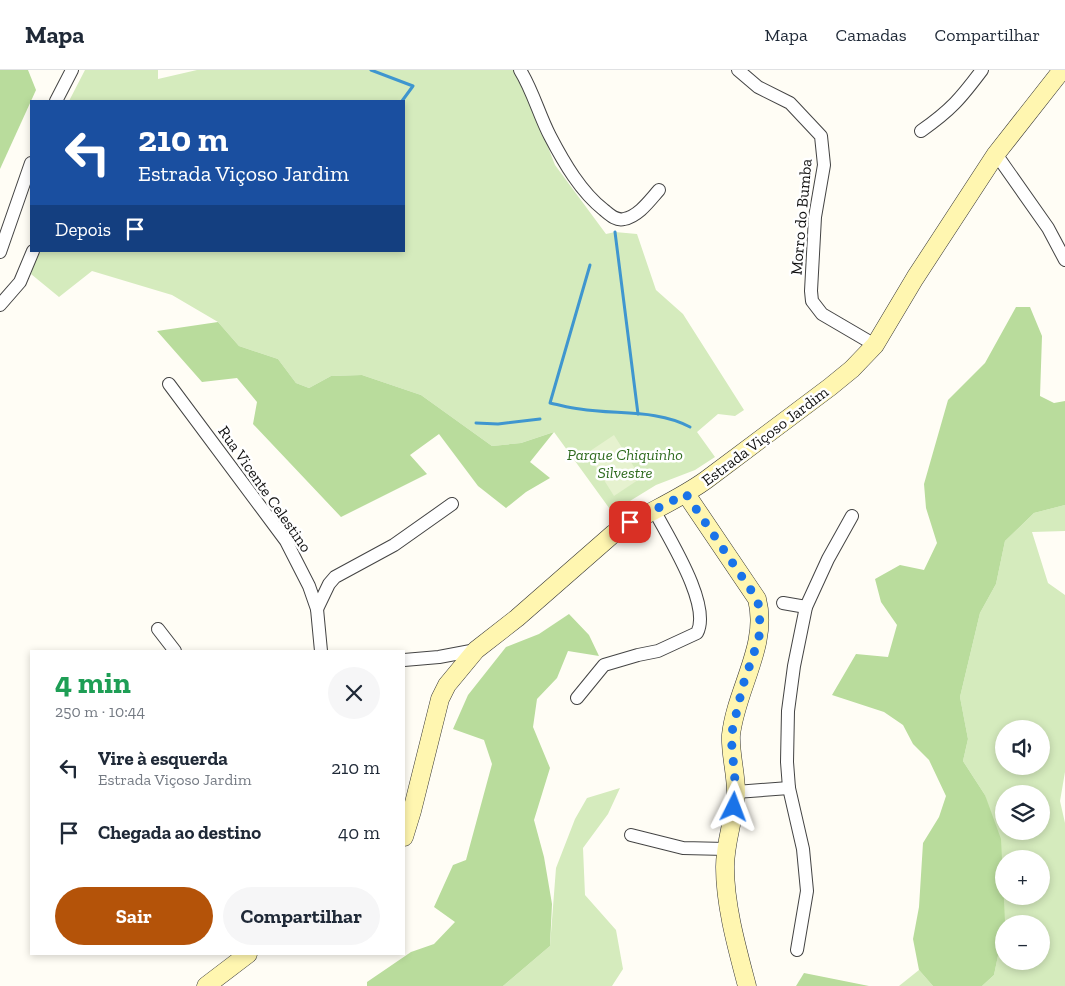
<!DOCTYPE html>
<html lang="pt">
<meta charset="utf-8">
<style>
:root{--surface:#fff;--page:#f6f6f7;--text:#1f2937;--muted:#747a83;--line:#e0e1e3;--accent:#b45309}
body{margin:0;font-family:"Zilla Slab",serif;background:var(--page);color:var(--text);height:100vh;display:flex;flex-direction:column;font-size:19px;white-space:nowrap}
*{box-sizing:border-box;margin:0}
p{font-size:16px;color:var(--muted)}
.icon{flex:none;width:28px;height:28px;fill:none;stroke:currentColor;stroke-width:2;stroke-linecap:round;stroke-linejoin:round}
.map{position:relative;flex:1;overflow:hidden}
.panel{position:absolute;left:30px;top:580px;width:375px;height:305px;display:flex;flex-direction:column;background:var(--surface);border-radius:0px;box-shadow:0 2px 8px #0003}
.panel>*{flex:none}
.banner{position:absolute;left:30px;top:30px;width:375px;height:152px;border-radius:0px;box-shadow:0 2px 8px #0003;background:#1a4fa0;color:#fff;overflow:hidden}
.buttons{position:absolute;left:995px;top:650px;display:grid;gap:10px}
.buttons a{display:grid;place-items:center;width:55px;height:55px;border-radius:50%;background:var(--surface);box-shadow:0 2px 8px #0003;font-size:25px}
.pin{position:absolute;display:grid;place-items:center;width:42px;height:42px;color:#fff;margin:-21px;border-radius:10px;box-shadow:0 2px 8px #0006}
.me{position:absolute;width:55px;margin:-28px;rotate:3deg;stroke-linejoin:round;filter:drop-shadow(0 0 4px #0008)}
.turn{display:flex;align-items:center;gap:18px;height:105px;padding:0 25px;font-size:22px}
.turn .icon{width:65px;height:65px;stroke-width:2.5}
.turn b{display:block;font-size:35px;line-height:42px}
.then{display:flex;align-items:center;height:48px;padding:0 25px;background:#0003;gap:10px;font-size:19px}
.round{display:grid;place-items:center;flex:none;width:52px;height:52px;border-radius:26px;background:var(--page)}
.headline{display:flex;align-items:center;justify-content:space-between;height:85px;padding:0 25px}
h1{font-size:30px;font-weight:700;line-height:38px;color:#1e9e55}
.cta{display:flex;gap:10px;margin-top:auto;padding:10px 25px}
.cta a{flex:1;height:58px;border-radius:30px;background:var(--accent);color:#fff;font-size:20px;font-weight:700;line-height:58px;text-align:center}
.cta a+a{background:var(--page);color:var(--text)}
ul{padding:0;list-style:none}
li{display:flex;align-items:center;gap:15px;height:65px;padding:0 25px}
li div{flex:1}
li b{display:block;font-size:19px}
li em{font-style:normal}
header{display:flex;align-items:center;gap:30px;box-sizing:border-box;height:70px;padding:0 25px;background:var(--surface);border-bottom:1px solid var(--line)}
header strong{font-size:24px}
nav{display:flex;gap:28px;margin-inline-start:auto;font-size:18px}
.map>svg:first-child{display:block}
</style>
<header>
<strong>Mapa</strong>
<nav><a>Mapa</a><a>Camadas</a><a>Compartilhar</a></nav>
</header>
<div class="map">
<svg width="1065" height="916" viewBox="0 0 1065 916">
<rect width="100%" height="100%" fill="#fffdf5"/>
<g fill="#d5ebbd" fill-rule="evenodd">
<polygon points="85,0 158,0 158,9 197,0 518,0 555,95 606,164 615,162 637,164 656,220 683,244 744,340 735,346 718,344 697,362 715,387 695,400 656,415 612,442 554,362 521,373 492,376 421,325 362,305 331,306 309,318 296,313 278,289 239,276 218,252 172,225 92,201 59,227 31,204 37,181 404,181 404,31 69,31"/>
<path d="M1065 435V461L1032 462 1048 513 1065 525V702L1060 731 1065 753V916H982L994 905 1004 856V891H1041V854H1004L985 725 963 691 968 669 960 627 980 543 996 514 1005 471 1034 443ZM1004 659H1041V696H1004ZM1004 724H1041V761H1004ZM1004 789H1041V826H1004Z"/>
<polygon points="620,718 608,744 583,778 585,825 616,860 623,899 612,916 503,916 550,876 556,798 575,749 587,728"/>
<polygon points="919,900 933,916 899,916"/>
</g>
<g fill="#b9dc9c">
<polygon points="0,0 28,0 36,20 0,99"/>
<polygon points="1016,237 1030,237 1042,266 1040,326 1054,333 1065,331 1065,435 1034,443 1005,471 996,514 980,543 960,627 968,669 963,691 985,725 1001,769 1005,852 994,905 982,916 933,916 919,900 913,869 919,837 923,773 939,747 946,726 929,690 913,674 903,655 884,642 832,625 856,584 888,587 897,555 881,532 875,509 900,495 924,500 937,473 926,438 924,414 948,330 985,293"/>
<polygon points="218,252 239,276 278,289 296,313 309,318 331,306 362,305 421,325 492,376 521,373 554,362 530,392 550,408 526,422 506,438 478,416 439,364 410,385 427,404 341,447 253,354 257,332 237,308 202,312 157,261"/>
<polygon points="569,544 589,565 599,586 568,581 557,608 537,629 533,657 550,698 534,750 544,787 552,834 550,876 503,916 367,916 367,912 411,882 434,874 455,852 434,837 453,795 466,790 492,694 484,670 453,659 468,625 506,577 539,564"/>
<polygon points="804,903 869,916 796,916"/>
</g>
<polygon fill="#e6f2cf" points="614,365 641,408 614,426 587,383"/>
<g fill="none" stroke-linecap="round" stroke-linejoin="round">
<g stroke="#3f96cf" stroke-width="3">
<polyline points="371,0 413,16 402,31"/>
<polyline points="615,162 638,344"/>
<path d="M590 195 550 333C560 335 570 338 580 339 616 345 657 339 690 357"/>
<polyline points="476,353 498,354 540,349"/>
</g>
<defs>
<g id="street">
<path d="M520 0C533 21 539 45 550 66 564 93 581 122 604 140 610 145 616 151 624 149 639 146 650 130 659 120"/>
<polyline points="738,0 758,17 790,33 821,66 824,95 815,147 811,221 812,231 822,244 875,275"/>
<polyline points="56,31 72,0"/>
<path d="M921 61C951 40 961 28 982 0"/>
<polyline points="996,84 1048,158 1065,190"/>
<polyline points="0,182 31,93"/>
<polyline points="0,235 20,212 33,181"/>
<polyline points="169,314 286,471 309,516 317,539 321,581"/>
<polyline points="783,533 806,537"/>
<polyline points="317,539 329,514 335,507 394,475 452,434"/>
<polyline points="158,559 175,581"/>
<polyline points="404,590 439,587 476,580"/>
<path d="M577 628 604 595 638 585 658 581 697 563C712 535 668 467 654 440"/>
<polyline points="736,722 789,718"/>
<polyline points="631,765 683,778 726,779"/>
<polyline points="797,880 807,821 803,779 789,718 787,692 788,641 794,596 806,537 828,489 852,446"/>
</g>
<g id="secondary">
<path d="M686 424 757 529C769 575 736 619 731 665 730 683 736 703 736 722 735 747 725 771 725 797 725 836 737 878 747 916"/>
<path d="M404 767 412 741 440 629 447 615 476 580 517 548 613 464C643 444 677 431 706 410L830 317 852 299 875 275 915 208 996 84 1062 0"/>
<polyline points="206,916 248,884"/>
</g>
</defs>
<use href="#street" stroke="#444" stroke-width="14"/>
<use href="#secondary" stroke="#333" stroke-width="19"/>
<use href="#street" stroke="#fff" stroke-width="12"/>
<use href="#secondary" stroke="#fff6b0" stroke-width="18"/>
</g>
<g fill="none" stroke-linecap="round" stroke-linejoin="round">
<polyline stroke="#1a73e8" stroke-width="9" stroke-dasharray="0 16.2" points="630,452 686,424 757,529 760,541 759,568 743,615 731,666 736,722 734,737"/>
</g>
<g text-anchor="middle" dominant-baseline="central" stroke-width="5" stroke-linejoin="round" paint-order="stroke">
<g font-size="16" fill="#111" stroke="#fff">
<text transform="translate(801 147) rotate(-85)">Morro do Bumba</text>
<text transform="translate(765 366) rotate(-37)">Estrada Viçoso Jardim</text>
<text transform="translate(265 419) rotate(55)">Rua Vicente Celestino</text>
</g>
<g font-size="16" font-style="italic" fill="#2f6b1f" stroke="#fff">
<text x="625" y="384">Parque Chiquinho<tspan x="625" dy="18">Silvestre</tspan></text>
</g>
</g>
</svg>
<div class="buttons">
<a><svg class="icon" aria-label="sound" viewBox="0 0 24 24"><path d="M4 9h4l5-4v14l-5-4H4zM17 9q2 3 0 6"/></svg></a>
<a><svg class="icon" aria-label="layers" viewBox="0 0 24 24"><path d="M12 4l9 5-9 5-9-5zM3 14l9 5 9-5"/></svg></a>
<a>+</a>
<a>−</a>
</div>
<div class="pin" style="left:630px;top:452px;background:#d93025"><svg class="icon" aria-label="arrive" viewBox="0 0 24 24"><path d="M6 21V4h12l-3 4 3 4H6"/></svg></div>
<svg class="me" style="left:734px;top:737px" viewBox="-20 -20 40 40"><path d="M0-17L14 15 0 8-14 15z" fill="#1a73e8" stroke="#fff" stroke-width="4"/></svg>
<div class="banner">
<div class="turn"><svg class="icon" aria-label="left" viewBox="0 0 24 24"><path d="M17 20v-9H6M10 6l-5 5 5 5"/></svg><div><b>210 m</b>Estrada Viçoso Jardim</div></div>
<div class="then">Depois<svg class="icon" aria-label="arrive" viewBox="0 0 24 24"><path d="M6 21V4h12l-3 4 3 4H6"/></svg></div>
</div>
<section class="panel">
<div class="headline"><div><h1>4 min</h1><p>250 m · 10:44</p></div><a class="round"><svg class="icon" aria-label="close" viewBox="0 0 24 24"><path d="M6 6l12 12M18 6L6 18"/></svg></a></div>
<ul>
<li><svg class="icon" aria-label="left" viewBox="0 0 24 24"><path d="M17 20v-9H6M10 6l-5 5 5 5"/></svg><div><b>Vire à esquerda</b><p>Estrada Viçoso Jardim</p></div><em>210 m</em></li>
<li><svg class="icon" aria-label="arrive" viewBox="0 0 24 24"><path d="M6 21V4h12l-3 4 3 4H6"/></svg><div><b>Chegada ao destino</b></div><em>40 m</em></li>
</ul>
<div class="cta"><a>Sair</a><a>Compartilhar</a></div>
</section>
</div>
